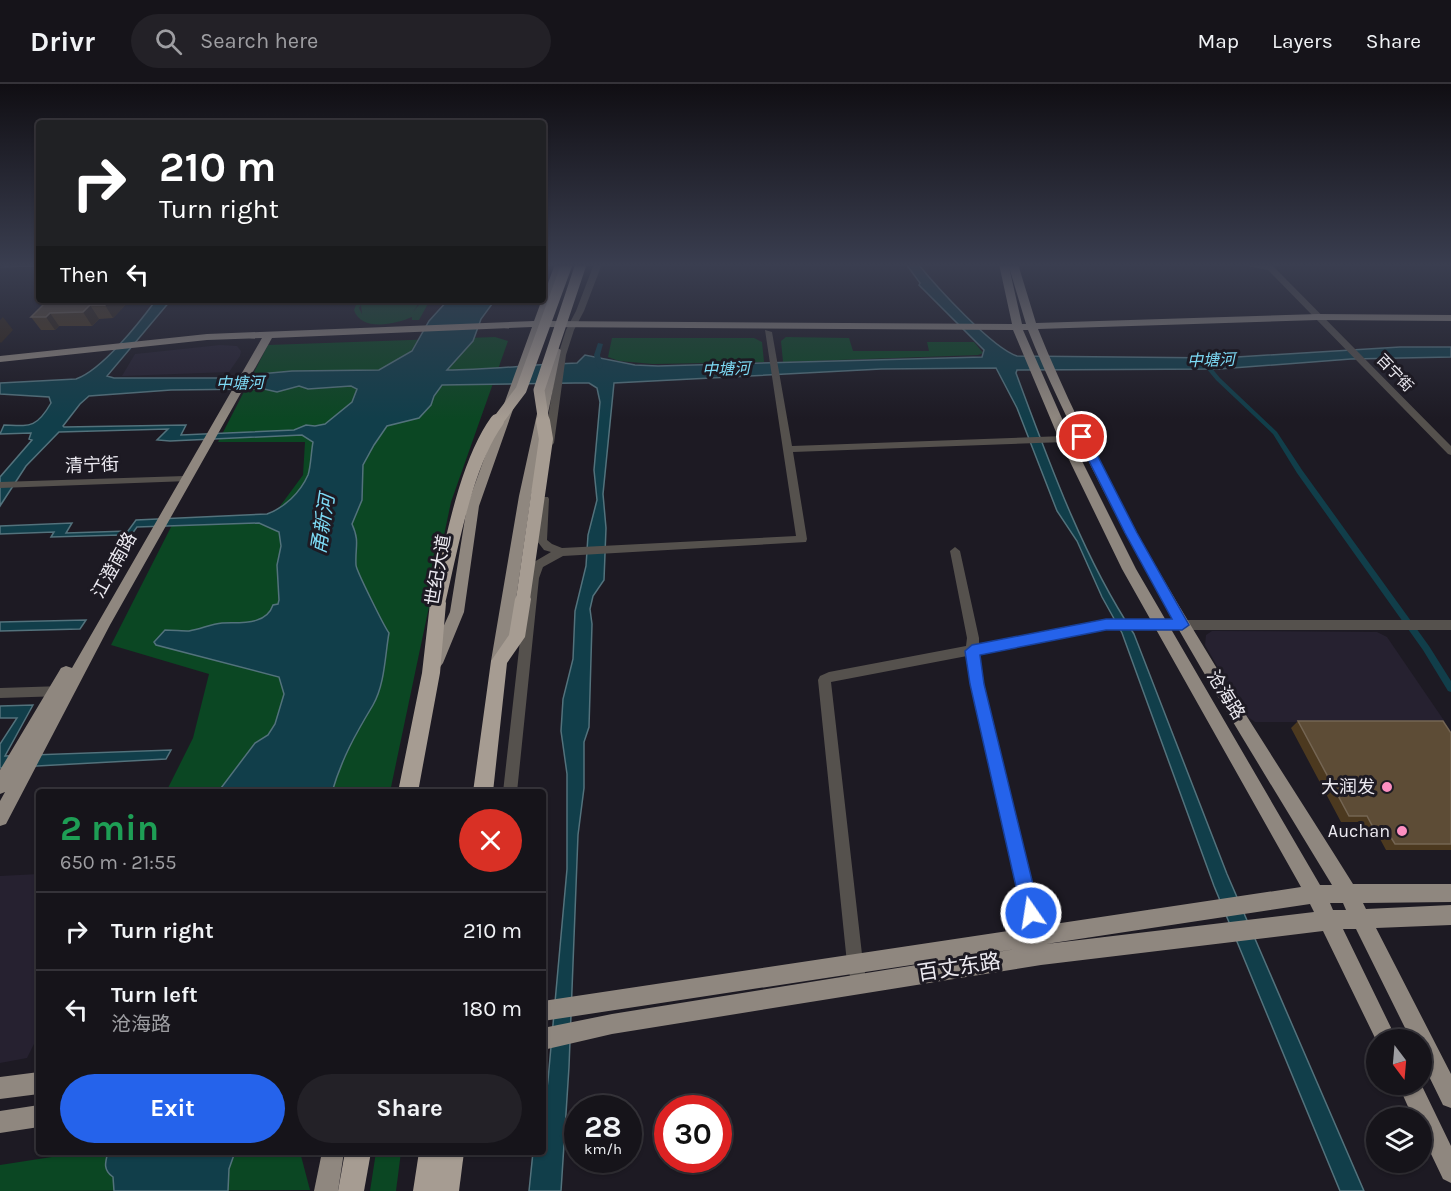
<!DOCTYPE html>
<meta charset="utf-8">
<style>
:root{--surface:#16141a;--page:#232127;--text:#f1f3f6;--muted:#9e9ea2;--line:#353339;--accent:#2563eb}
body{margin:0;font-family:Karla,"Noto Sans SC",sans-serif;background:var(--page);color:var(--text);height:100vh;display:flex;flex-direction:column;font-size:22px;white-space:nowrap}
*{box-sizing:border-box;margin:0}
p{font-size:20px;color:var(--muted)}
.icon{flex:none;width:33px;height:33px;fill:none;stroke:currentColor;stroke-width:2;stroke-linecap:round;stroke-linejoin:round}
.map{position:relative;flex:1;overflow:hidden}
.drawer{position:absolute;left:36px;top:705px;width:510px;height:366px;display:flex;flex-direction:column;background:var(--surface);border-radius:6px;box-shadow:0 2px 4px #0004,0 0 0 2px var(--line)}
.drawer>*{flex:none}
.guide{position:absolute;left:36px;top:36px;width:510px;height:183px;border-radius:6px;box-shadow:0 2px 4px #0004,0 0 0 2px var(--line);background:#202124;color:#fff;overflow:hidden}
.needle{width:39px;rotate:164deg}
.controls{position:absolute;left:1366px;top:945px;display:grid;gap:12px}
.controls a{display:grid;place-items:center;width:66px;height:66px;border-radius:50%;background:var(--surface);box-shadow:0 2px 4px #0004,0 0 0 2px var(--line);font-size:30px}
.speed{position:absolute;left:564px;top:1011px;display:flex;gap:12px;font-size:30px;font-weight:700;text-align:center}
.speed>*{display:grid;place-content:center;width:78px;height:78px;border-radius:50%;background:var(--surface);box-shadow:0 2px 4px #0004,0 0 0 2px var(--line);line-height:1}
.speed small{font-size:15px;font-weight:400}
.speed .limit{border:9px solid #d22;background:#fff;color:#111}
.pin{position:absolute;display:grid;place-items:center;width:51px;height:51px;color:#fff;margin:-26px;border:3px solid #fff;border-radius:50%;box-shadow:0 2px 6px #0007}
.me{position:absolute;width:66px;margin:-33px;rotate:347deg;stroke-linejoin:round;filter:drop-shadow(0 0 4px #0008)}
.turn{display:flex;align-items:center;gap:21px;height:126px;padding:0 24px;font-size:27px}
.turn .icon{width:78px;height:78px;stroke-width:2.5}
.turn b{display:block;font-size:42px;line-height:51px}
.then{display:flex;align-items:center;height:57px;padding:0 24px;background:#0003;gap:12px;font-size:22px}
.round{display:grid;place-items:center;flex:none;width:63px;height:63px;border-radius:32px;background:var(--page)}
.overview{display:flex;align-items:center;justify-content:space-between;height:102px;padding:0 24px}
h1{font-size:36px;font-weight:700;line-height:45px;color:#1e9e55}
.button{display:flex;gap:12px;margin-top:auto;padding:12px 24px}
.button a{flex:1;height:69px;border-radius:36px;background:var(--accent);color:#fff;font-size:24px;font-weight:700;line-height:69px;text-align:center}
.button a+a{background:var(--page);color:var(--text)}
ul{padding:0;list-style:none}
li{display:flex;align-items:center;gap:18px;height:78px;padding:0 24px;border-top:2px solid var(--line)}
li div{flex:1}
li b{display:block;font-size:22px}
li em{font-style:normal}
header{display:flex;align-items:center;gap:36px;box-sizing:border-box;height:84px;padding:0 30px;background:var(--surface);border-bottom:2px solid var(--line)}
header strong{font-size:28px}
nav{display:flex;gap:33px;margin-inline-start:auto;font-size:21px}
.search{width:420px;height:54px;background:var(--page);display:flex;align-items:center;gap:15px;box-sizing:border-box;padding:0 21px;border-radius:33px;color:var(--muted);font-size:22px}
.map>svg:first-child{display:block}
</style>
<header>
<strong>Drivr</strong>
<div class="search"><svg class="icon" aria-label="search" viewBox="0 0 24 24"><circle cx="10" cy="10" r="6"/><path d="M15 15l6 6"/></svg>Search here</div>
<nav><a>Map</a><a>Layers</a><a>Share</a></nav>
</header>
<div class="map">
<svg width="1451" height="1107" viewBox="0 0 1451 1107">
<rect width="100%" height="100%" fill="#1d1a23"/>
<g fill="#262130">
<polygon points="220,261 237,262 241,267 240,272 229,288 122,292 135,270"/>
<polygon points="1212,547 1377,548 1387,553 1445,638 1255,638 1245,631 1205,561 1206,551"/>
<polygon points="39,790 39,950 27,974 0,979 0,792"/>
</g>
<g fill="#0b4723">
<path d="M358 216H364L359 224 362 230 361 221 365 216H421L413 228 423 216H430L419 236H412V233C396 240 361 248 354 226Z"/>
<polygon points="495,253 508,257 451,418 390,708 166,708 193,654 209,590 111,561 172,441 272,433 303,391 305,358 218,358 268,261"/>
<polygon points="786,253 849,254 853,267 929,267 927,258 974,258 983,269 978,271 783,278 781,257"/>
<polygon points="612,254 754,254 762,258 764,278 653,280 619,277 608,273"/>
<polygon points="84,1068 300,1068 310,1106 0,1107 0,1081"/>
<polygon points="376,1068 401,1068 396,1107 370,1107"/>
</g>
<g fill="#113e4a" stroke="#53727c" stroke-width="1.5" fill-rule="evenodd">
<path d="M906 180H918C936 202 992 264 1017 272L1221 274 1400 263H1451V273L1351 275 1219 285 1017 286 1016 289C1049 378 1082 471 1134 550L1227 790 1364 1107H1340L1214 802 1122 549 1102 513 1077 457 1057 427 1017 324 996 284 881 285 614 299 603 410 606 444 604 496 593 512 590 525 592 540 589 643 584 658V704L578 751 569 983 561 1107H529L533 1068H543V1034L548 996 567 785V690L561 647 563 615 573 575 575 527 586 482 588 451 597 416 594 386 600 318 597 304 589 299H575L442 301 434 312 431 321 419 334 387 342 374 361 363 381 362 416 352 440C360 458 355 462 356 481 356 486 385 544 389 549 385 571 385 600 373 621 355 651 342 674 332 708H218L255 659 268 651 275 640 284 610 279 593 156 561 154 558 165 546C173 546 182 547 189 547 201 545 211 540 222 539 239 538 266 542 273 521L278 520 279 516 277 481 281 462 279 448 259 439 137 443 129 454H119L120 451 51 453 54 448 0 450V442L72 439 66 449 128 447 136 436 267 430C284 424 300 409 308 391 311 382 311 368 313 358L302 351 170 357 157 356 168 345 59 348 26 382 0 422V393L32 356 29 355 31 349 0 350 4 341C29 342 36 345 51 319L49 313 0 310V299L76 295C102 286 139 239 156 216H171L107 292 114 294H218L292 287 379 286 412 267 429 237 448 216H495L481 235 473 257 447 286C490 286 534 280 577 279L585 271 635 281 658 282 982 273 984 266 919 201 920 199ZM299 302 308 305 351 302 357 305 352 318 325 340 315 342 306 341 294 346 181 351 186 341 64 343 63 342 80 320 89 312 171 306 264 305 277 308Z"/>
<polygon points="86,536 80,545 0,547 0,538"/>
<polygon points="33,621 5,672 171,666 166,675 0,684 0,660 17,634 0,634 0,622"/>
<path d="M108 1068H235L229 1085 228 1107H114L113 1093C103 1086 105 1079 108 1068Z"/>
</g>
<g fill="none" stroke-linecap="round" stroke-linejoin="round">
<g fill="#113e4a" fill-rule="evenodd">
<polygon points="598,259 603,260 600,271 603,283 600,285 597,283 594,271"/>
<polygon points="1204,276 1206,277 1220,294 1277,348 1302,386 1429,562 1451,597 1451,608 1448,607 1423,566 1297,389 1273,350 1216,296 1201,278"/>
</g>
<g fill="#55514d" fill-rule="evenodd">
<polygon points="594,180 602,180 584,227 574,246 566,271 554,359 552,361 546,361 544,359 558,271 566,246 576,227"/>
<polygon points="1047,180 1114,180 1111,182 1050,182"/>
<polygon points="1236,180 1271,180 1451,362 1451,371 1448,370 1268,186"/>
<polygon points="765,246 772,248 792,362 1065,352 1070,355 1065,358 793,368 807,455 806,458 563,472 543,483 539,494 517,708 503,708 527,494 534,478 551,468 544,466 537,457 540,413 548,413 549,415 547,456 552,460 562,464 796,452"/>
<polygon points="185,392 189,393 189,397 0,404 0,398"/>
<polygon points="955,463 960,467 979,554 979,560 1106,536 1451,536 1451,546 1106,546 979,570 983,600 1046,858 1044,864 1038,866 1032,864 1030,858 971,600 967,572 831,598 863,879 867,899 865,905 859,907 853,905 847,879 818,596 820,592 829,588 966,562 967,554 950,467"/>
<polygon points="63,602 67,603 69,607 67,611 63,612 0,614 0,604"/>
</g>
<g fill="#8f877f" fill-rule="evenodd">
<path d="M555 180H564L545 237 1012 240 999 180H1018L1036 239 1318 230 1451 231V237L1318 236 1038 245C1118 442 1241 621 1353 800H1451V818L1363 819 1366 825 1451 821V841L1376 844 1451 990V1024L1443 1021 1422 978V956H1411L1356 845H1343L1397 956H1377V958L1323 847 1041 881 612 950 543 966V944L612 930 1016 865 543 937V917L1301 803 1122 485 1059 355 1013 246 542 243 479 422 464 528 443 579 440 583H430L427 579 450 528 467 422 532 243 272 254 110 541 6 740 0 742V717L5 708 0 710V686L61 584 66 582 72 584 262 254 207 256 0 278V272L207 250 534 237ZM1009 183 1026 240H1022ZM1023 246H1028C1047 294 1070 340 1093 386 1164 529 1249 664 1332 801H1320L1136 485 1071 355ZM1330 819H1343L1346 826H1333ZM1310 820 1314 828 1046 860Z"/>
<polygon points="556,263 561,266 531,412 507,577 504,581 494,581 491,577 519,412 551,266"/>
<polygon points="39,988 39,1010 0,1015 0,993"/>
<polygon points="1398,1000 1421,1000 1451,1062 1451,1099 1443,1095 1422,1051 1422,1034 1413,1034"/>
<polygon points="39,1021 39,1043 0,1049 0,1027"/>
<polygon points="322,1068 344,1068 338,1107 314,1107"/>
</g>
<g fill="#a69c92" fill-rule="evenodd">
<polygon points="523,509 529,511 531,515 525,553 507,579 493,708 473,708 491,577 509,551 515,515 517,511"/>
<polygon points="438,513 444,515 446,519 440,589 418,708 398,708 422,589 430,519 432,515"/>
<polygon points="345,1068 371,1068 364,1107 338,1107"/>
<polygon points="419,1068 464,1068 459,1107 413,1107"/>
</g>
<defs>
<polyline id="rail" points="0,182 39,181"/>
</defs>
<use href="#rail" stroke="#7d7b83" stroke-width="3"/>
<use href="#rail" stroke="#1d1a23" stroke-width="1.5" stroke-dasharray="4.5" stroke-linecap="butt"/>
<g stroke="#a69c92" stroke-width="11">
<polyline points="496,339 521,306 567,180"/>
<polyline points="544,339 539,306 581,180"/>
</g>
<g stroke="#a69c92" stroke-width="14">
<polyline points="523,515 546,355 543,337"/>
<path d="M438 519C451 465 465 381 497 337"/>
</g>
</g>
<g fill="#4c391f">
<polygon points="48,216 130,216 113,234 99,235 92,242 59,242 55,246 41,246 31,233"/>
<polygon points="1298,637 1451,649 1451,766 1386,766 1379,753 1367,753 1359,738 1341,738 1291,644"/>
</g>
<g fill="#322517">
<polygon points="109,216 130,216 113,234 105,221"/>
<polygon points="90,221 99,235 92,242 83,228"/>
<polygon points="50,229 59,242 55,246 46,233"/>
<polygon points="3,233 13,246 1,259 0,258 0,236"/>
</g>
<g fill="#5d4c36" stroke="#746553" stroke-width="1.5">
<polygon points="48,216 109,216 105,221 90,221 83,228 50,229 46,233 31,233"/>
<polygon points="1298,637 1443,637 1451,649 1451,760 1395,760 1387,747 1375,747 1367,732 1349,732"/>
</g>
<linearGradient id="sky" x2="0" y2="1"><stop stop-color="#100e13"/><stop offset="0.54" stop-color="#3a3e50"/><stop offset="1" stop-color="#3a3e50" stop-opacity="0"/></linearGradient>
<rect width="1451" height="335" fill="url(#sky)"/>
<polygon fill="#2563eb" stroke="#184099" stroke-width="1.5" points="1082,349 1088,353 1137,449 1189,541 1182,546 1106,546 980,571 984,600 1040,829 1037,835 1031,837 1025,835 1022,829 970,600 965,567 972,561 1106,535 1172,535 1125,449 1077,353"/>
<g fill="#fd8fc1" stroke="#1d1a23" stroke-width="2">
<circle cx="1387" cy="703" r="6"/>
<circle cx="1402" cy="747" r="6"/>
</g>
<g text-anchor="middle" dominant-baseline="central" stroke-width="6" stroke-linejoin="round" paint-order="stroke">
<g font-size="15" fill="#edebf2" stroke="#1d1a23">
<text transform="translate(1395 289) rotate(46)">百宁街</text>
</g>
<g font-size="16" font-style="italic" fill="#7ddaf5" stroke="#1d1a23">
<text transform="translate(1211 276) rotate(-2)">中塘河</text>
<text transform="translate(726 285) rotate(-2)">中塘河</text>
<text transform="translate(240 299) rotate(-1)">中塘河</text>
</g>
<g font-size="18" fill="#edebf2" stroke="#1d1a23">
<text transform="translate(92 381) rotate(-2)">清宁街</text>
<text transform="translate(114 481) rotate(-61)">江澄南路</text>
<text transform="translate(438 486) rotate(-80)">世纪大道</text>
<text transform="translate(1226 611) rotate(58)">沧海路</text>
</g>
<g font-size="18" fill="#edebf2" stroke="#1d1a23" text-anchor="end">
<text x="1375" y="703">大润发</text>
<text x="1390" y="747">Auchan</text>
</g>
<g font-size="20" font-style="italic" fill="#7ddaf5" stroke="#1d1a23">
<text transform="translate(323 440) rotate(-81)">甬新河</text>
</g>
<g font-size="21" fill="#edebf2" stroke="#1d1a23">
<text transform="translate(959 883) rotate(-9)">百丈东路</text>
</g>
</g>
</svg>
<div class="controls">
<a><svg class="needle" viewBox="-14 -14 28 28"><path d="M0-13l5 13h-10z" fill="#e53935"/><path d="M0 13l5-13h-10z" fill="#9e9ea2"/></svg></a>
<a><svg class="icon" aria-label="layers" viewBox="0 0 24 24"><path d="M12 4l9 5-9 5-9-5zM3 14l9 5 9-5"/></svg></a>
</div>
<div class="speed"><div>28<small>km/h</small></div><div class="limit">30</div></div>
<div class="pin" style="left:1082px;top:353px;background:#d93025"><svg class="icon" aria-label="arrive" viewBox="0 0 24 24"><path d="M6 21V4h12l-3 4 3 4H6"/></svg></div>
<svg class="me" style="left:1031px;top:829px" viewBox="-20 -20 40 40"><circle r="17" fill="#2563eb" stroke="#fff" stroke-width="3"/><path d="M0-11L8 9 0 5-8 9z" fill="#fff"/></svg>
<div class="guide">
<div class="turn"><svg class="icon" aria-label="right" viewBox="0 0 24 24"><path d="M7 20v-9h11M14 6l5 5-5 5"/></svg><div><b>210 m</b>Turn right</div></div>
<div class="then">Then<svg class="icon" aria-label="left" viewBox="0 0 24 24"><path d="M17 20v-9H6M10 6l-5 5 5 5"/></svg></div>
</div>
<section class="drawer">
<div class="overview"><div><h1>2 min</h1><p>650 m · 21:55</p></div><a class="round" style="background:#d93025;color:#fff"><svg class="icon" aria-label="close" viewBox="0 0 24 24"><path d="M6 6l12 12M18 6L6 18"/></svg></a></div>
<ul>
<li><svg class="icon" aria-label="right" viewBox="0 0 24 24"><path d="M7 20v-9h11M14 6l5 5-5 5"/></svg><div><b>Turn right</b></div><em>210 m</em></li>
<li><svg class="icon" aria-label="left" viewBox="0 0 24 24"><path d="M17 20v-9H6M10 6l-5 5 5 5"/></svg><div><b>Turn left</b><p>沧海路</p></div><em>180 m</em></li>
</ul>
<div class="button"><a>Exit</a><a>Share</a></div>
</section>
</div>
